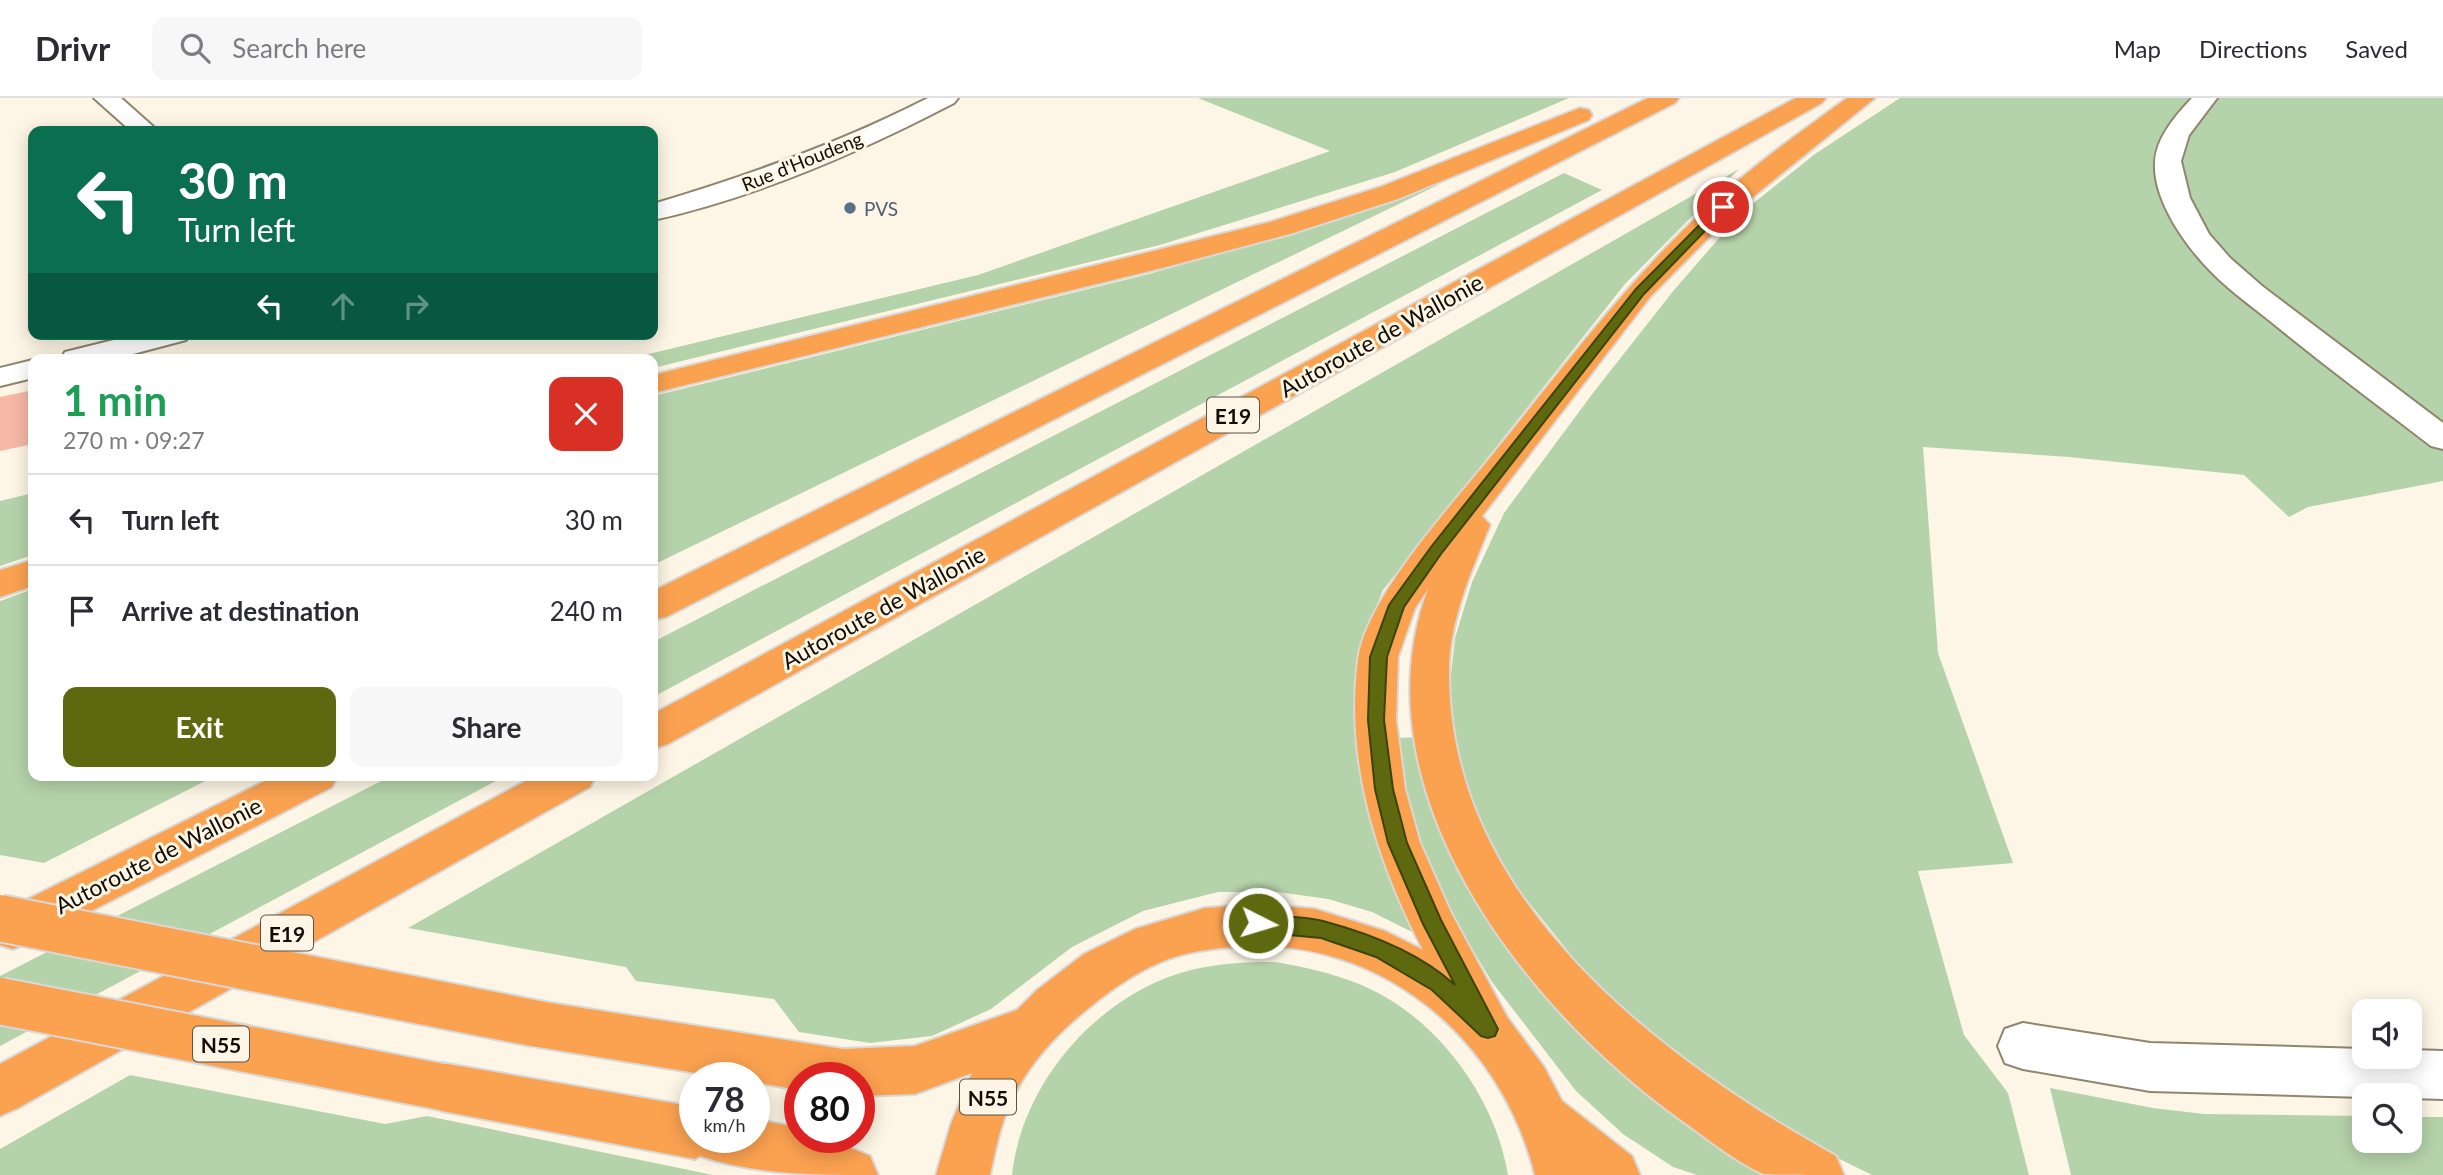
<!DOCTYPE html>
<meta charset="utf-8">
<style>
:root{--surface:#fff;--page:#f7f7f7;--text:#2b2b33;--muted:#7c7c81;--line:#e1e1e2;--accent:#5e680e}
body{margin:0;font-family:Lato,sans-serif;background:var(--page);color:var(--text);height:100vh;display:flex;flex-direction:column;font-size:26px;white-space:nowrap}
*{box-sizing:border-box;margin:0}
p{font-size:23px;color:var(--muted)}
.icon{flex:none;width:38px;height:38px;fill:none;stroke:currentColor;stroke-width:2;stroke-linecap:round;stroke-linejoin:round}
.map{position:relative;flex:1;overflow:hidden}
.panel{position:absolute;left:28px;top:256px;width:630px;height:427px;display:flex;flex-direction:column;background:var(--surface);border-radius:14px;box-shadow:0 4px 18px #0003}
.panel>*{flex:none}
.hud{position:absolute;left:28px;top:28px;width:630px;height:214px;border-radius:14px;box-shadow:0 4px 18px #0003;background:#0b6e4f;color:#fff;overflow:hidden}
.controls{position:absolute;left:2352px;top:901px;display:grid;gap:14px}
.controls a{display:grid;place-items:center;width:70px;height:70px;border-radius:14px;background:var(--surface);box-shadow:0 4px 18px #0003;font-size:35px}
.speed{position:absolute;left:679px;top:964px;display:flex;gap:14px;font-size:35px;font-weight:700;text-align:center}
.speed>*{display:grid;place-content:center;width:91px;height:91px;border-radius:50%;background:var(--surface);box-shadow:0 4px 18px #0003;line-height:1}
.speed small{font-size:18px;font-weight:400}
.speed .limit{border:10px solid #d22;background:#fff;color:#111}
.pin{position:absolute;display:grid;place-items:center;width:60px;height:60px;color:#fff;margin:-30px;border:4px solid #fff;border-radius:50%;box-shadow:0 2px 7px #0007}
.me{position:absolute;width:77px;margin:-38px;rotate:95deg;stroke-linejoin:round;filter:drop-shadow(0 0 5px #0008)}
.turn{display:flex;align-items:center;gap:24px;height:147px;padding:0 35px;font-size:32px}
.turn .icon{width:91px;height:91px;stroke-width:2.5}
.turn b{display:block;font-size:49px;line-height:60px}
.lanes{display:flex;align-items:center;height:66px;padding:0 35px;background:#0003;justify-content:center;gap:35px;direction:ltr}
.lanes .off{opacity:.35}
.round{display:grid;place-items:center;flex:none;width:74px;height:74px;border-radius:14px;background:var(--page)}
.summary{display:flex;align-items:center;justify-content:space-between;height:119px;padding:0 35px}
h1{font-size:42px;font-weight:700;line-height:52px;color:#1e9e55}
.button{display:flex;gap:14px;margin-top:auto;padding:14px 35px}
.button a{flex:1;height:80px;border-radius:14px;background:var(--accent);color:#fff;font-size:28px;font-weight:700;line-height:80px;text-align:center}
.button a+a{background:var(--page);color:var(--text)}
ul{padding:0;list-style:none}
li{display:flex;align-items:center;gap:21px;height:91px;padding:0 35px;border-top:2px solid var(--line)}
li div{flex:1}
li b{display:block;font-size:26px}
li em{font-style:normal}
header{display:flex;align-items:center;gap:42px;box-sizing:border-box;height:98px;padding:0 35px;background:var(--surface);border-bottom:2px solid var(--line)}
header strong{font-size:33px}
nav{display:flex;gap:38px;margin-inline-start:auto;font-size:24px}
.search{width:490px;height:63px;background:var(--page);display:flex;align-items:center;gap:18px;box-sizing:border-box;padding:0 24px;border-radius:14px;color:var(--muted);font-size:26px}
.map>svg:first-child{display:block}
</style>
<header>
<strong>Drivr</strong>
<div class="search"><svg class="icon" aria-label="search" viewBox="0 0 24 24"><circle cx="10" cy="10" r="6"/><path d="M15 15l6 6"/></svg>Search here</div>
<nav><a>Map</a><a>Directions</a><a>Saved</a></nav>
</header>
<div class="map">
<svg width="2443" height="1077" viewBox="0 0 2443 1077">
<rect width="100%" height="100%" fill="#fdf6e6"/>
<g fill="#b5d3aa">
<polygon points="1198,0 1569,0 1395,74 1160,147 653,270 653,261 628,261 978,177 1330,53"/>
<polygon points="1900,0 2443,0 2443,383 2308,409 2289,419 2244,377 2069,359 1923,349 1938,555 2013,765 1918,773 1964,937 2008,995 2029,1077 1872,1077 1813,1048 1693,970 1600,893 1514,786 1479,723 1456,653 1450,586 1455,540 1472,484 1504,415 1593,295 1674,192 1741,115 1815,56"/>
<polygon points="1739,71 1625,186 1383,492 1361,546 1358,642 1418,837 1372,814 1328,801 1278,794 1218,794 1143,813 1072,849 991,911 932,938 870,945 799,934 774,901 636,883 626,869 408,830"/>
<polygon points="1564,75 1602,92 653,599 653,544"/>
<polygon points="1433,85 1438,87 653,467 653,298 1149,176 1271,141"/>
<polygon points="33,395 33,457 0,468 0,403"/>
<polygon points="33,491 33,677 217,677 44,765 0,757 0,503"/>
<polygon points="1418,639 1435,705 1672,1006 1781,1077 1697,1077 1673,1069 1623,1036 1576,993 1492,884 1449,812 1423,751 1408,701 1397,640"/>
<polygon points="393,677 507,677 0,948 0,878"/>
<path d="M1276 864C1304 869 1332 875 1359 886 1434 916 1495 997 1508 1077H1012C1022 983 1100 895 1191 872 1220 865 1247 864 1276 864Z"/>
<polygon points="130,977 385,1026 427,1018 713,1077 0,1077 0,1051"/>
<polygon points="2050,990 2153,1010 2204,1016 2364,1018 2364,1043 2410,1043 2410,1019 2443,1019 2443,1077 2071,1077"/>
</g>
<polygon fill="#f7b8a6" points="33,292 33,346 0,353 0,299"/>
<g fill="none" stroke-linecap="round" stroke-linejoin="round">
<defs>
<g id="minor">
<polygon points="94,0 121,0 158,33 131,33"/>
<path d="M928 0H958L954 5C860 54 757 99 653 122V106C747 78 840 45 928 0Z"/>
<path d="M2192 0H2217L2189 37 2181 63 2190 100 2209 136 2230 160 2262 188 2443 325V351L2431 348C2379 308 2326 269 2275 227 2250 207 2223 188 2202 164 2180 139 2153 99 2155 64 2156 40 2176 17 2192 0Z"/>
<polygon points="138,236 190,236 186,242 114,261 61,261 65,254"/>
<polygon points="33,262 33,280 0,288 0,270"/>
<polygon points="2023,925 2150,945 2364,951 2364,959 2410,959 2410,952 2443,953 2443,1001 2410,1000 2410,998 2364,999 2150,993 2023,971 2005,965 1998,948 2005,931"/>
</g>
<g id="highway">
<polygon points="1648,0 1679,0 1675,5 666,519 653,522 653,493"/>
<polygon points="1796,0 1826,0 1822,5 668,646 653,651 653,616"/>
<path d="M1847 0H1875L1733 115 1650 199 1482 418 1490 427C1471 474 1449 523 1449 574 1448 801 1657 959 1836 1058L1844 1077C1826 1077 1777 1077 1764 1076 1737 1065 1704 1038 1680 1021 1525 910 1354 691 1428 491L1415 510 1398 559 1396 622 1405 691 1420 745 1451 815 1507 919 1544 969 1562 1003 1632 1058 1640 1077H1535C1501 939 1378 836 1234 849 1209 851 1184 854 1161 864 1135 875 1112 891 1090 909 1057 935 1027 967 1010 1006 1000 1028 995 1053 990 1077H936L951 1026 972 975 915 996 859 998V980H800V992L754 984V980H727L538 949 521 942 514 926 521 910 538 903 843 951 915 948 1017 912 1037 892 1084 856 1135 831 1205 810 1260 806 1315 811 1385 833 1423 852C1377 762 1345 664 1358 562 1366 499 1454 405 1494 355 1564 269 1630 179 1713 104 1755 66 1802 33 1847 0Z"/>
<polygon points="1580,10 1589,12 1592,17 1589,22 1398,101 1290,136 1166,169 653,295 653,277 1270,124 1380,89"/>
<polygon points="33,462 33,488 0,499 0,472"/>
<polygon points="277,677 338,677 332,689 29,845 13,851 0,847 0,815"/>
<polygon points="537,677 596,677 590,689 18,1010 0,1018 0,966"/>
<path d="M442 965 695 1009V1040H754V1021L800 1030V1040H826L870 1058 878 1077C818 1077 757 1077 700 1058L695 1061 442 1013 424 1006 417 989 424 972Z"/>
</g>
</defs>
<use href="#minor" stroke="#90856d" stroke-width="4"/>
<use href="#highway" stroke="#d9d8d7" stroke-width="4"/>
<use href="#minor" fill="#fff" fill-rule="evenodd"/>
<use href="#highway" fill="#fba251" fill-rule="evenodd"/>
<defs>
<g id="highway-bridge">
<polyline points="0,820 538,926"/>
<polyline points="0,903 442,989"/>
</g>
</defs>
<use href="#highway-bridge" stroke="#d9d8d7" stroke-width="50" stroke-linecap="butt"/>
<use href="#highway-bridge" stroke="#fba251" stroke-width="46"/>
</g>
<path fill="#5e680e" stroke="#3d4409" stroke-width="2" d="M1719 107 1728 109 1644 196 1441 456 1404 509 1387 559 1384 622 1393 691 1407 745 1441 822 1498 931 1495 938 1488 940 1481 938 1432 892 1376 859 1321 840 1258 834 1251 831 1249 825 1251 819 1258 817C1279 819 1303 818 1323 823 1368 835 1420 855 1455 887L1423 826 1388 745 1375 691 1368 622 1370 559 1389 507 1431 449 1636 191Z"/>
<circle fill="#5c6f8a" stroke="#fdf6e6" stroke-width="2.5" cx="850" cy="110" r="7"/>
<g text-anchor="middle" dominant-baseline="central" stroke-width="6" stroke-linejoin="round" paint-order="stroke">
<g font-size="19" fill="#110d05" stroke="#fdf6e6">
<text transform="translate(802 63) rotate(-22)">Rue d'Houdeng</text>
</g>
<g font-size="19" fill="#4e5e75" stroke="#fdf6e6" text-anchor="start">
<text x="864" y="110">PVS</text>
</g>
<g fill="#fdf6e6" stroke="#585348" stroke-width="2">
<rect x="1207" y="299.5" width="52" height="35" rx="5"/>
<rect x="261" y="817.5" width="52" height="35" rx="5"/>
<rect x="193" y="928.5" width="56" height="35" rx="5"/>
<rect x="960" y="981.5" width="56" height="35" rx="5"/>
</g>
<g font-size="21" font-weight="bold" fill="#110d05">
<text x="1233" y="317">E19</text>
<text x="287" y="835">E19</text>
<text x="221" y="946">N55</text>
<text x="988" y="999">N55</text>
</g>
<g font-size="23" fill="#110d05" stroke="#fdf6e6">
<text transform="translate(1381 237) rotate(-29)">Autoroute de Wallonie</text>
<text transform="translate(883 509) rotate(-29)">Autoroute de Wallonie</text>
<text transform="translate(158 757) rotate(-27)">Autoroute de Wallonie</text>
</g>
</g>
</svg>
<div class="controls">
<a><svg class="icon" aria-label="sound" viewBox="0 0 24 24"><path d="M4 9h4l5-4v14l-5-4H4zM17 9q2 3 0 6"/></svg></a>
<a><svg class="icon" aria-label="search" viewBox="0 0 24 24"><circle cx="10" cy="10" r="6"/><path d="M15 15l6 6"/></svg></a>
</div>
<div class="speed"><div>78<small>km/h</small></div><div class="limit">80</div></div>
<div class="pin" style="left:1723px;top:109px;background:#d93025"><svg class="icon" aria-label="arrive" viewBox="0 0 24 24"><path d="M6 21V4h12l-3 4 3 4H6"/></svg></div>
<svg class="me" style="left:1258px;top:825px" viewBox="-20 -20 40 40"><circle r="17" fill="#5e680e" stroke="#fff" stroke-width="3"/><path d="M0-11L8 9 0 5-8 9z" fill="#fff"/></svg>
<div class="hud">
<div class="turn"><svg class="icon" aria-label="left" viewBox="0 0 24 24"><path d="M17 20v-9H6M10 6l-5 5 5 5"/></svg><div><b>30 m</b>Turn left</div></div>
<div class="lanes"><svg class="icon" aria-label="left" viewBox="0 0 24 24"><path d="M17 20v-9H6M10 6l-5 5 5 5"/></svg><svg class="icon off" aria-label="ahead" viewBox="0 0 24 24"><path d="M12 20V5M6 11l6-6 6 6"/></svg><svg class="icon off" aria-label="right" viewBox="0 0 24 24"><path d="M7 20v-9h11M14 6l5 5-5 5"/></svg></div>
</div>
<section class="panel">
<div class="summary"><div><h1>1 min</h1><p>270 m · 09:27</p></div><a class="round" style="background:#d93025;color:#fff"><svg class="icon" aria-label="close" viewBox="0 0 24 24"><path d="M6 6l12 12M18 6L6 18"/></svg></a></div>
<ul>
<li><svg class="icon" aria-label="left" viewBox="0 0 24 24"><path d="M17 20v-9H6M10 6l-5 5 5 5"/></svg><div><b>Turn left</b></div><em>30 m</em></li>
<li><svg class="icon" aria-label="arrive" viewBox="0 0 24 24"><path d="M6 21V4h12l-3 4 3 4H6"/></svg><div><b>Arrive at destination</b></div><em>240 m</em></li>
</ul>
<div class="button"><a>Exit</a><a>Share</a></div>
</section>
</div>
